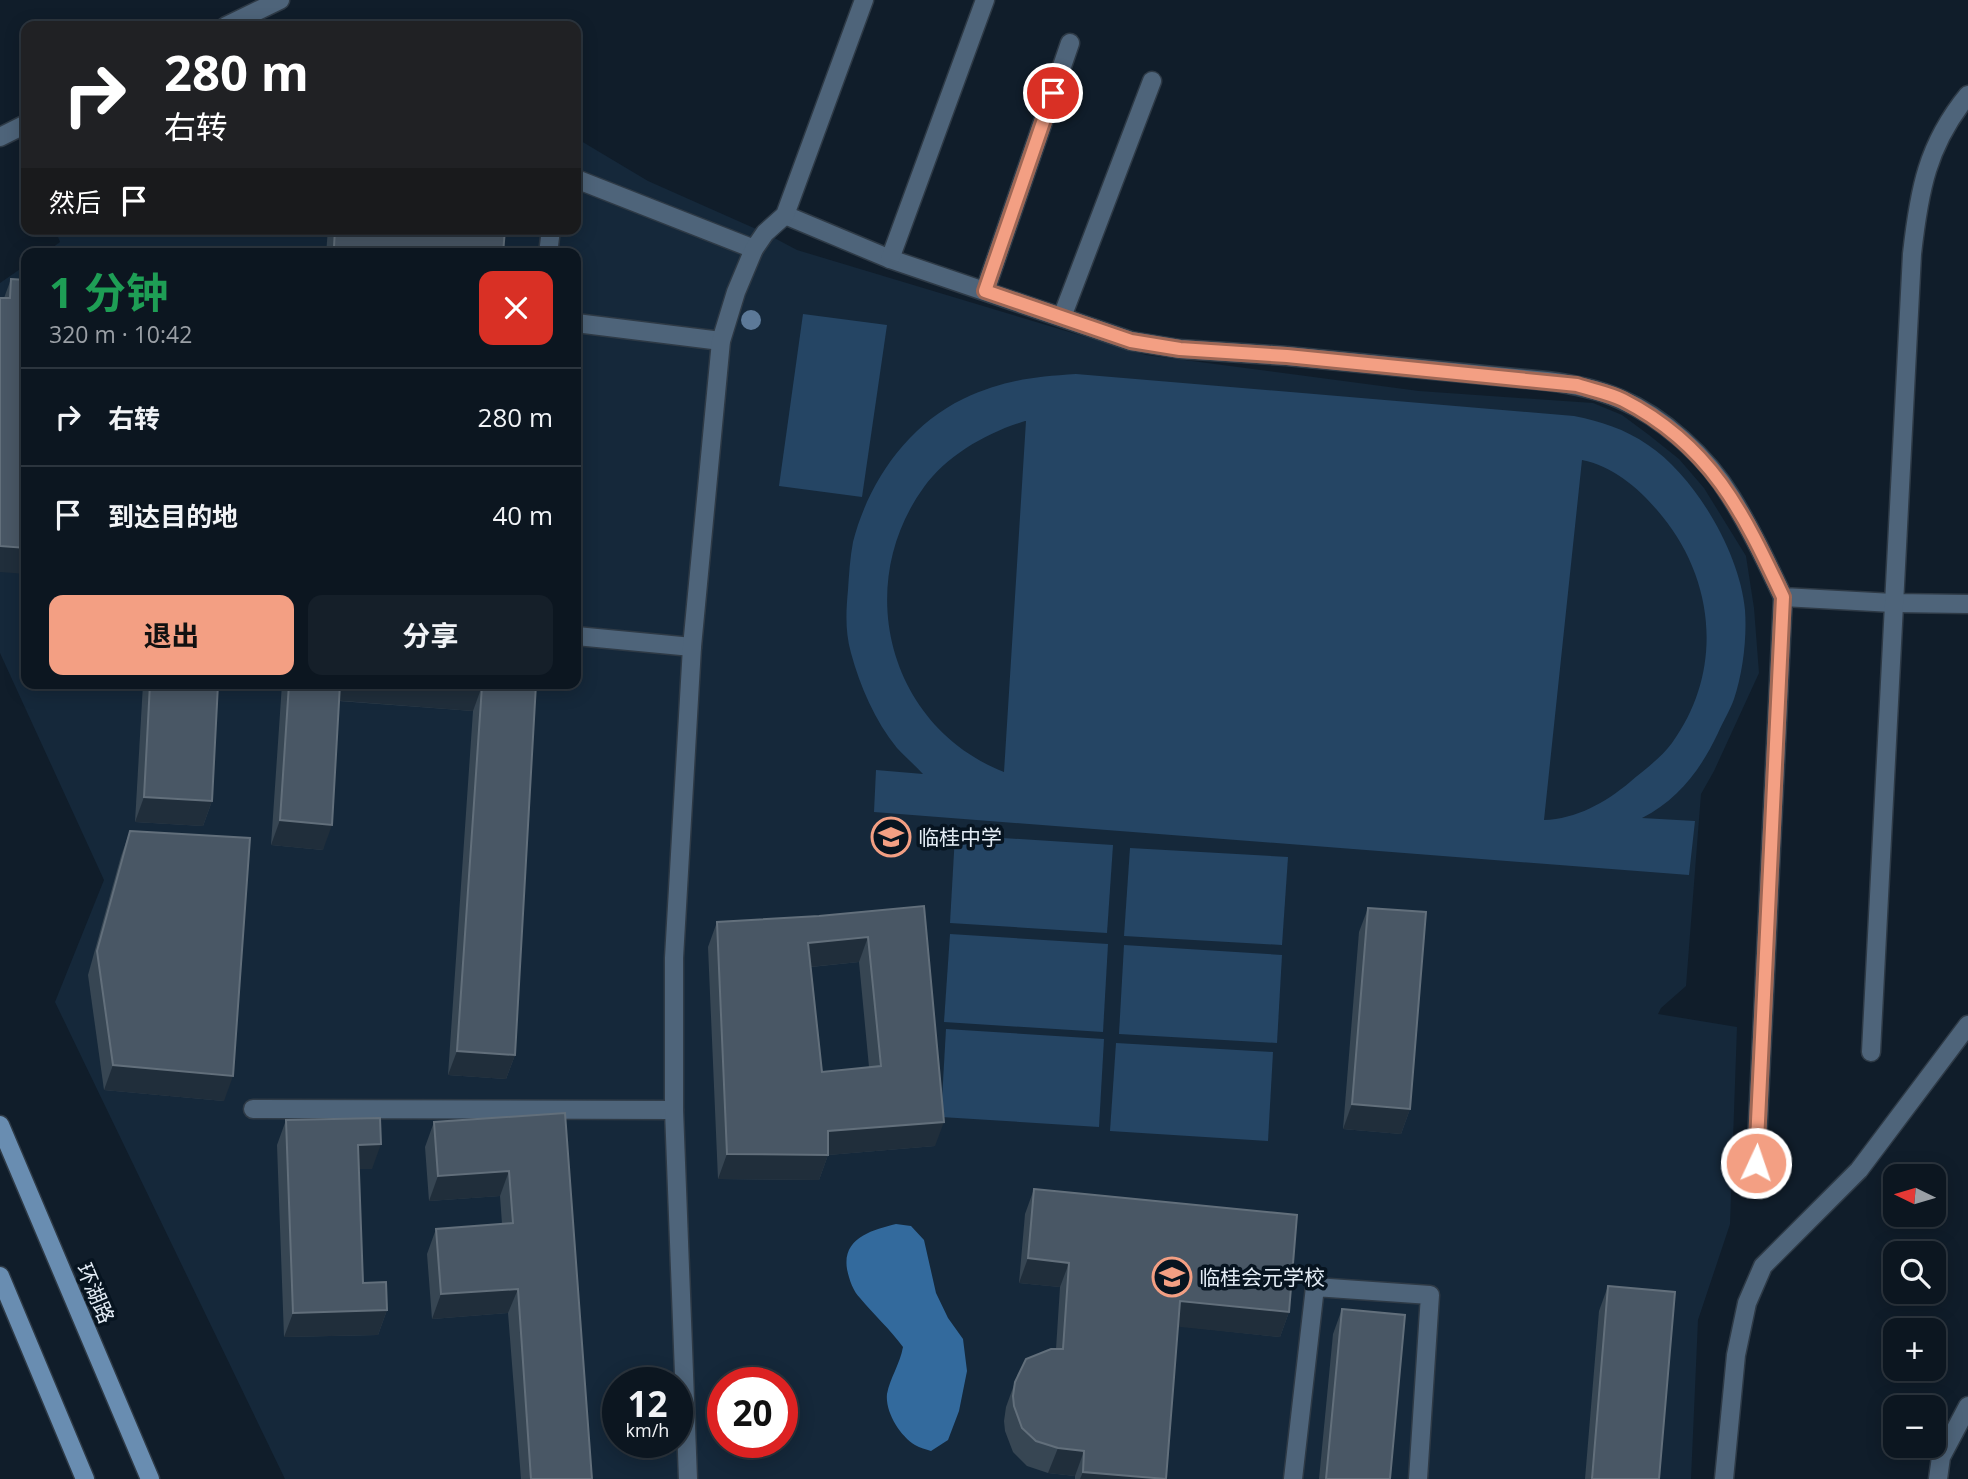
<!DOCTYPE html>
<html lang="zh">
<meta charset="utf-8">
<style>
:root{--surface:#0c1620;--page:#151f29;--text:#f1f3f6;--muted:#9a9fa5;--line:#2c353e;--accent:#f39f83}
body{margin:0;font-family:"Open Sans","Noto Sans SC",sans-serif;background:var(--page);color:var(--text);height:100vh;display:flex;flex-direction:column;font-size:26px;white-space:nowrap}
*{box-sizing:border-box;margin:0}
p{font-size:23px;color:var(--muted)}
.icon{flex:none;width:38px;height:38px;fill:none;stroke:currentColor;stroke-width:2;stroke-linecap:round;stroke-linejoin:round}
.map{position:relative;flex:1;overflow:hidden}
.panel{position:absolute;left:21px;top:248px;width:560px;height:441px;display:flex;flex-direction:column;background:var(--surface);border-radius:14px;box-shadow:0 4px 18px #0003,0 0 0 2px var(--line)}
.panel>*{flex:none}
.banner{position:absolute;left:21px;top:21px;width:560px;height:214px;border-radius:14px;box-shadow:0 4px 18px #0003,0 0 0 2px var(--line);background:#202124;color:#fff;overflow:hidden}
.needle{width:46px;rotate:275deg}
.fabs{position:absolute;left:1883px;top:1164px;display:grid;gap:14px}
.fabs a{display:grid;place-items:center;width:63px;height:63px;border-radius:14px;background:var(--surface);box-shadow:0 4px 18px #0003,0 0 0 2px var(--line);font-size:35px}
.speed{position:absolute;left:602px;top:1367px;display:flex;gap:14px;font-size:35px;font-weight:700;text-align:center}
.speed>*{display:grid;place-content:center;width:91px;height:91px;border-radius:50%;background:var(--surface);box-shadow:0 4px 18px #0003,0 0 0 2px var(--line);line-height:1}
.speed small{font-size:18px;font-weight:400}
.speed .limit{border:10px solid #d22;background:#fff;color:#111}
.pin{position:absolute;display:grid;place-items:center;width:60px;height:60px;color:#fff;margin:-30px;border:4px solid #fff;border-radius:50%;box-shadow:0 2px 7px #0007}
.me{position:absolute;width:77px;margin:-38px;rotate:3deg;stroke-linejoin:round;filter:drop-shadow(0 0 5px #0008)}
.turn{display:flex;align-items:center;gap:24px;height:147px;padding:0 28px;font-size:32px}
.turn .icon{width:91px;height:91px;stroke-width:2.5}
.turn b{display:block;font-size:49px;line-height:60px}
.then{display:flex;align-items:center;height:66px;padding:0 28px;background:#0003;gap:14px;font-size:26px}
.round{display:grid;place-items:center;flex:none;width:74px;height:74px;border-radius:14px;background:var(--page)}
.overview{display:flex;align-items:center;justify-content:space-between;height:119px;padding:0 28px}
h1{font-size:42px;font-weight:700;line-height:52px;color:#1e9e55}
.primary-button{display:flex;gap:14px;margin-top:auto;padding:14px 28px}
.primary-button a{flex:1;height:80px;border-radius:14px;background:var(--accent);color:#111;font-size:28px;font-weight:700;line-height:80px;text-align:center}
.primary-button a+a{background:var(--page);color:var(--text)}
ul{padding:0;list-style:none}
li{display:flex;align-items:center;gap:21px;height:98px;padding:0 28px;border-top:2px solid var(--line)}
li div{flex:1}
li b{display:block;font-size:26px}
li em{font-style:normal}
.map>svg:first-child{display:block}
</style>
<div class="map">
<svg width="1968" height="1479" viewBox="0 0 1968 1479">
<rect width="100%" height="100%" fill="#101d2a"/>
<path fill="#15283a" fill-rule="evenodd" d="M576 138 648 181 765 233 797 250 1146 355 1419 391 1593 403 1622 415 1649 435 1679 459 1704 488 1746 556 1754 608 1759 673 1714 771 1701 794 1686 986 1661 1008 1658 1014 1737 1027 1730 1224 1698 1320 1691 1479H285L55 1002 104 880 0 653V283L26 265V684H576V254H44L60 242 55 229H576ZM618 1382H677V1442H618ZM723 1382H782V1442H723Z"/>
<g fill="#254564" fill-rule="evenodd">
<polygon points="803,314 887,325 862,497 779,486"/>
<path d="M1076 374 1574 416C1600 421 1625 429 1648 445 1695 476 1740 553 1745 610 1747 638 1743 672 1734 699 1730 710 1723 722 1718 733 1701 769 1679 799 1642 818L1695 821 1689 875 874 812 876 770 923 774C915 765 905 757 897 748 875 721 860 686 851 653 845 632 846 611 848 590 849 574 850 558 853 542 868 483 907 426 963 399 1003 380 1032 377 1076 374ZM1025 421H1026L1004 772C889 727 852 586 924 487 947 455 988 432 1025 421ZM1582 460C1614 466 1642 491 1662 516 1716 582 1723 673 1672 743 1661 758 1644 770 1630 782 1605 803 1576 819 1544 820Z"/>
<polygon points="955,835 1113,845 1107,933 950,923"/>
<polygon points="1130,848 1288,857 1282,945 1124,936"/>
<polygon points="950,934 1108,944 1103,1032 944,1022"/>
<polygon points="1124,945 1282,955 1277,1043 1119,1034"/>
<polygon points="946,1029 1104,1039 1099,1127 941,1117"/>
<polygon points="1116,1043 1273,1052 1268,1141 1110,1131"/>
</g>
<path fill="#336a9d" d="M896 1224 911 1226 924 1240 936 1293 948 1318 963 1339 967 1371 959 1411 948 1440 931 1451C926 1449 920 1448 915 1445 900 1436 885 1412 887 1394 890 1378 900 1364 903 1347 890 1329 874 1315 860 1298 853 1291 849 1279 847 1269 842 1238 872 1230 896 1224Z"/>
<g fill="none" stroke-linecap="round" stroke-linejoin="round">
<defs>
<g id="service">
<polyline points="576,179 754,249"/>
<path d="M785 215 890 259 1131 341 1180 349 1287 356 1547 381C1572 384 1597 389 1620 399 1663 417 1707 457 1731 497 1751 529 1767 563 1783 597L1893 603 1968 604"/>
<polyline points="548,254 551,229"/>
<polyline points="890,259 985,0"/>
<polyline points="985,291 1070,43"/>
<polyline points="1062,317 1152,81"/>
<polyline points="576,323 721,341"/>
<polyline points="576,636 692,647"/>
<path d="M1871 1052 1912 254C1919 191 1927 145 1968 95"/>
<polyline points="253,1109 674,1110"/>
<polyline points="1756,1163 1783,597"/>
<polyline points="1293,1479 1315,1287 1430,1295 1418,1479"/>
<polyline points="1724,1479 1736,1355 1747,1303 1763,1266 1859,1170 1968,1025"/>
<polyline points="1938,1479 1941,1457 1968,1406"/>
</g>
<polyline id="minor" points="688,1479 674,1110 674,958 692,647 721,341 736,292 754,249 765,233 785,215 864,0"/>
<g id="tertiary">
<polyline points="226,26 280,0"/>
<polyline points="0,137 26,124"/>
</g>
<g id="secondary">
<polyline points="0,1125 150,1479"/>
<polyline points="0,1276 85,1479"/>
</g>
</defs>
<use href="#service" stroke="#2e3a46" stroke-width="21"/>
<use href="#minor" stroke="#2e3a46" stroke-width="21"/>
<use href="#tertiary" stroke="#2e3a46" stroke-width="21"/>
<use href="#secondary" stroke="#2e3a46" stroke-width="21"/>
<use href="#service" stroke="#4e647a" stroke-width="18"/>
<use href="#minor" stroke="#4e647a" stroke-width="18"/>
<use href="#tertiary" stroke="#4e647a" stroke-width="18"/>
<use href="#secondary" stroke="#698db1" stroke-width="18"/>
</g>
<circle fill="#5c7998" cx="751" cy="320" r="10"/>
<g fill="#374653" fill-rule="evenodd">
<polygon points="328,229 505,229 503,254 326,254"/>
<polygon points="11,279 0,572 4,298"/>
<polygon points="143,684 218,684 212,801 203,826 135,822"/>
<polygon points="282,684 536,684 515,1055 506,1079 448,1075 473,711 339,701 323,850 271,845"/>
<polygon points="130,831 224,1101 104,1090 88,975 121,856"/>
<path d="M924 906 935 1146 828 1155 819 1180 718 1179 708 947 717 922 819 916ZM859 962 869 1067 822 1072 811 967Z"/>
<polygon points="1368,908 1410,1109 1401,1134 1343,1129 1359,932"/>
<polygon points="565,1113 592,1479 521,1479 508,1313 432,1319 427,1254 436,1229 502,1224 500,1196 429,1201 425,1147 434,1122"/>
<polygon points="286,1120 372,1169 359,1169 363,1283 387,1310 378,1335 284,1337 277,1145"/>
<polygon points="1034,1189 1289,1312 1280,1337 1178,1326 1166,1479 1075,1479 1075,1476 1048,1473 1027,1466 1013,1452 1005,1431 1004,1421 1006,1407 1015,1382 1056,1349 1060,1287 1019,1283 1025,1214"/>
<polygon points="1608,1286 1659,1479 1585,1479 1599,1311"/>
<polygon points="1342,1309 1390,1479 1319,1479 1333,1334"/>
</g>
<g fill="#202e3b">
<polygon points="334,247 382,250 381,254 331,254"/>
<polygon points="0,546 26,548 26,574 0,572"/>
<polygon points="337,684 460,684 482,686 473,711 331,700"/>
<polygon points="144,797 212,801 203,826 135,822"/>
<polygon points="280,820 332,825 323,850 271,845"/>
<polygon points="868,937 859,962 799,968 808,943"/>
<polygon points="457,1051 515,1055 506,1079 448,1075"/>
<polygon points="113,1065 233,1076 224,1101 104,1090"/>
<polygon points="1352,1104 1410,1109 1401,1134 1343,1129"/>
<polygon points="944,1122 935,1146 828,1155 819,1180 718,1179 727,1154 828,1131"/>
<polygon points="381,1144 372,1169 349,1169 358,1145"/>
<polygon points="509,1171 500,1196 429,1201 438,1176"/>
<polygon points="1028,1258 1069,1263 1060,1287 1019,1283"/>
<polygon points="518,1289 508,1313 432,1319 441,1294"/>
<polygon points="1180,1301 1289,1312 1280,1337 1171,1326"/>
<polygon points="387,1310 378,1335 284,1337 293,1313"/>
<polygon points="1058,1448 1084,1451 1075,1476 1048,1473"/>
<polygon points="1083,1472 1166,1479 1080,1479"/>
</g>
<g fill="#495765" stroke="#626f7b" stroke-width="2" fill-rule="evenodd">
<polygon points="335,229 505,229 503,254 425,254 400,252 400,254 382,254 382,250 334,247"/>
<polygon points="11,279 26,280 26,548 0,546 0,298 10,298"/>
<polygon points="150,684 218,684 212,801 144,797"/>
<polygon points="289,684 340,684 332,825 280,820"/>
<polygon points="460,684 536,684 515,1055 457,1051 482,686"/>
<polygon points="130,831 250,838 233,1076 113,1065 97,951"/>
<path d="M924 906 944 1122 828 1131V1155L727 1154 717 922 819 916ZM868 937 881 1066 822 1072 808 943Z"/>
<polygon points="1368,908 1426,912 1410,1109 1352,1104"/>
<polygon points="565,1113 592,1479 531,1479 518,1289 441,1294 436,1229 513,1223 509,1171 438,1176 434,1122"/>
<polygon points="380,1118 381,1144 358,1145 363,1283 386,1282 387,1310 293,1313 286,1120"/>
<polygon points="1034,1189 1297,1215 1289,1312 1180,1301 1166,1479 1083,1472 1084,1451 1058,1448 1036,1441 1022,1428 1014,1406 1013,1396 1015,1382 1026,1359 1051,1349 1063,1349 1069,1263 1028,1258"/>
<polygon points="1608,1286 1675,1292 1659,1479 1592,1479"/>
<polygon points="1342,1309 1405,1315 1390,1479 1326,1479"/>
</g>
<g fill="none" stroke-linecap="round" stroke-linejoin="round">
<defs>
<path id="route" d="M1053 93 985 291 1131 341 1180 349 1287 356 1577 385C1592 390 1609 393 1623 400 1711 445 1743 512 1783 597L1756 1163"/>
</defs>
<use href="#route" stroke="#9e6755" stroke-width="18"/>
<use href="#route" stroke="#f39f83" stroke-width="12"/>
</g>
<defs>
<symbol id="school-ring" viewBox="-11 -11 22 22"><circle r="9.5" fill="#071420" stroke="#f39f83" stroke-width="1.5"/><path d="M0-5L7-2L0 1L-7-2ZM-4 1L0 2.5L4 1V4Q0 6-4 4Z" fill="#f39f83"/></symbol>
</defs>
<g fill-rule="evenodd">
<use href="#school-ring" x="869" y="815" width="44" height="44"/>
<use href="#school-ring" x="1150" y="1255" width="44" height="44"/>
</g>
<g text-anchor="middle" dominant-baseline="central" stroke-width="7" stroke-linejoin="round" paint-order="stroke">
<g font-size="21" fill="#e3ecf5" stroke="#071420" text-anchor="start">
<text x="918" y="837">临桂中学</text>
<text x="1199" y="1277">临桂会元学校</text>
</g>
<g font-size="21" fill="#e3ecf5" stroke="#071420">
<text transform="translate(96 1293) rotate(67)">环湖路</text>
</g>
</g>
</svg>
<div class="fabs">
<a><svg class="needle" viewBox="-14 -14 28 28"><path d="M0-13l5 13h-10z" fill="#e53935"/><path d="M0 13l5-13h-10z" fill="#9a9fa5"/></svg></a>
<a><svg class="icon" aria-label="search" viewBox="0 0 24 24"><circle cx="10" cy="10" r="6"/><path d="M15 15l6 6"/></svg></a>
<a>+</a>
<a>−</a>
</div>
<div class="speed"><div>12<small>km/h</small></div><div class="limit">20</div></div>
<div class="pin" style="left:1053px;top:93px;background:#d93025"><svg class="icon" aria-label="arrive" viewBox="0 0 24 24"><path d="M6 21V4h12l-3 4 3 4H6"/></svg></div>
<svg class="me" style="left:1756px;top:1163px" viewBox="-20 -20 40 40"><circle r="17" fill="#f39f83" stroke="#fff" stroke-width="3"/><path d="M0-11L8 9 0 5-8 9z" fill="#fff"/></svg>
<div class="banner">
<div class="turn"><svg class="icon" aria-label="right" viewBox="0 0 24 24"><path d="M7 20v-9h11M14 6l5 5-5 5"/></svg><div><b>280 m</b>右转</div></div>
<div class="then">然后<svg class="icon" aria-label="arrive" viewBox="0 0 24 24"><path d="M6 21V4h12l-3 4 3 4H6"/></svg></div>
</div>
<section class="panel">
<div class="overview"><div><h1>1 分钟</h1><p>320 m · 10:42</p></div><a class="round" style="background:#d93025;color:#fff"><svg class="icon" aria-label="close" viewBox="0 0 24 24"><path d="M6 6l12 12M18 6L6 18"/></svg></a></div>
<ul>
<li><svg class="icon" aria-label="right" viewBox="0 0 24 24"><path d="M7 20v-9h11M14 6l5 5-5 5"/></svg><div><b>右转</b></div><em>280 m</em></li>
<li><svg class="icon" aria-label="arrive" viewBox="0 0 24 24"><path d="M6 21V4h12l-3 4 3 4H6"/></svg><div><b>到达目的地</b></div><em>40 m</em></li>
</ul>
<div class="primary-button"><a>退出</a><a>分享</a></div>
</section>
</div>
